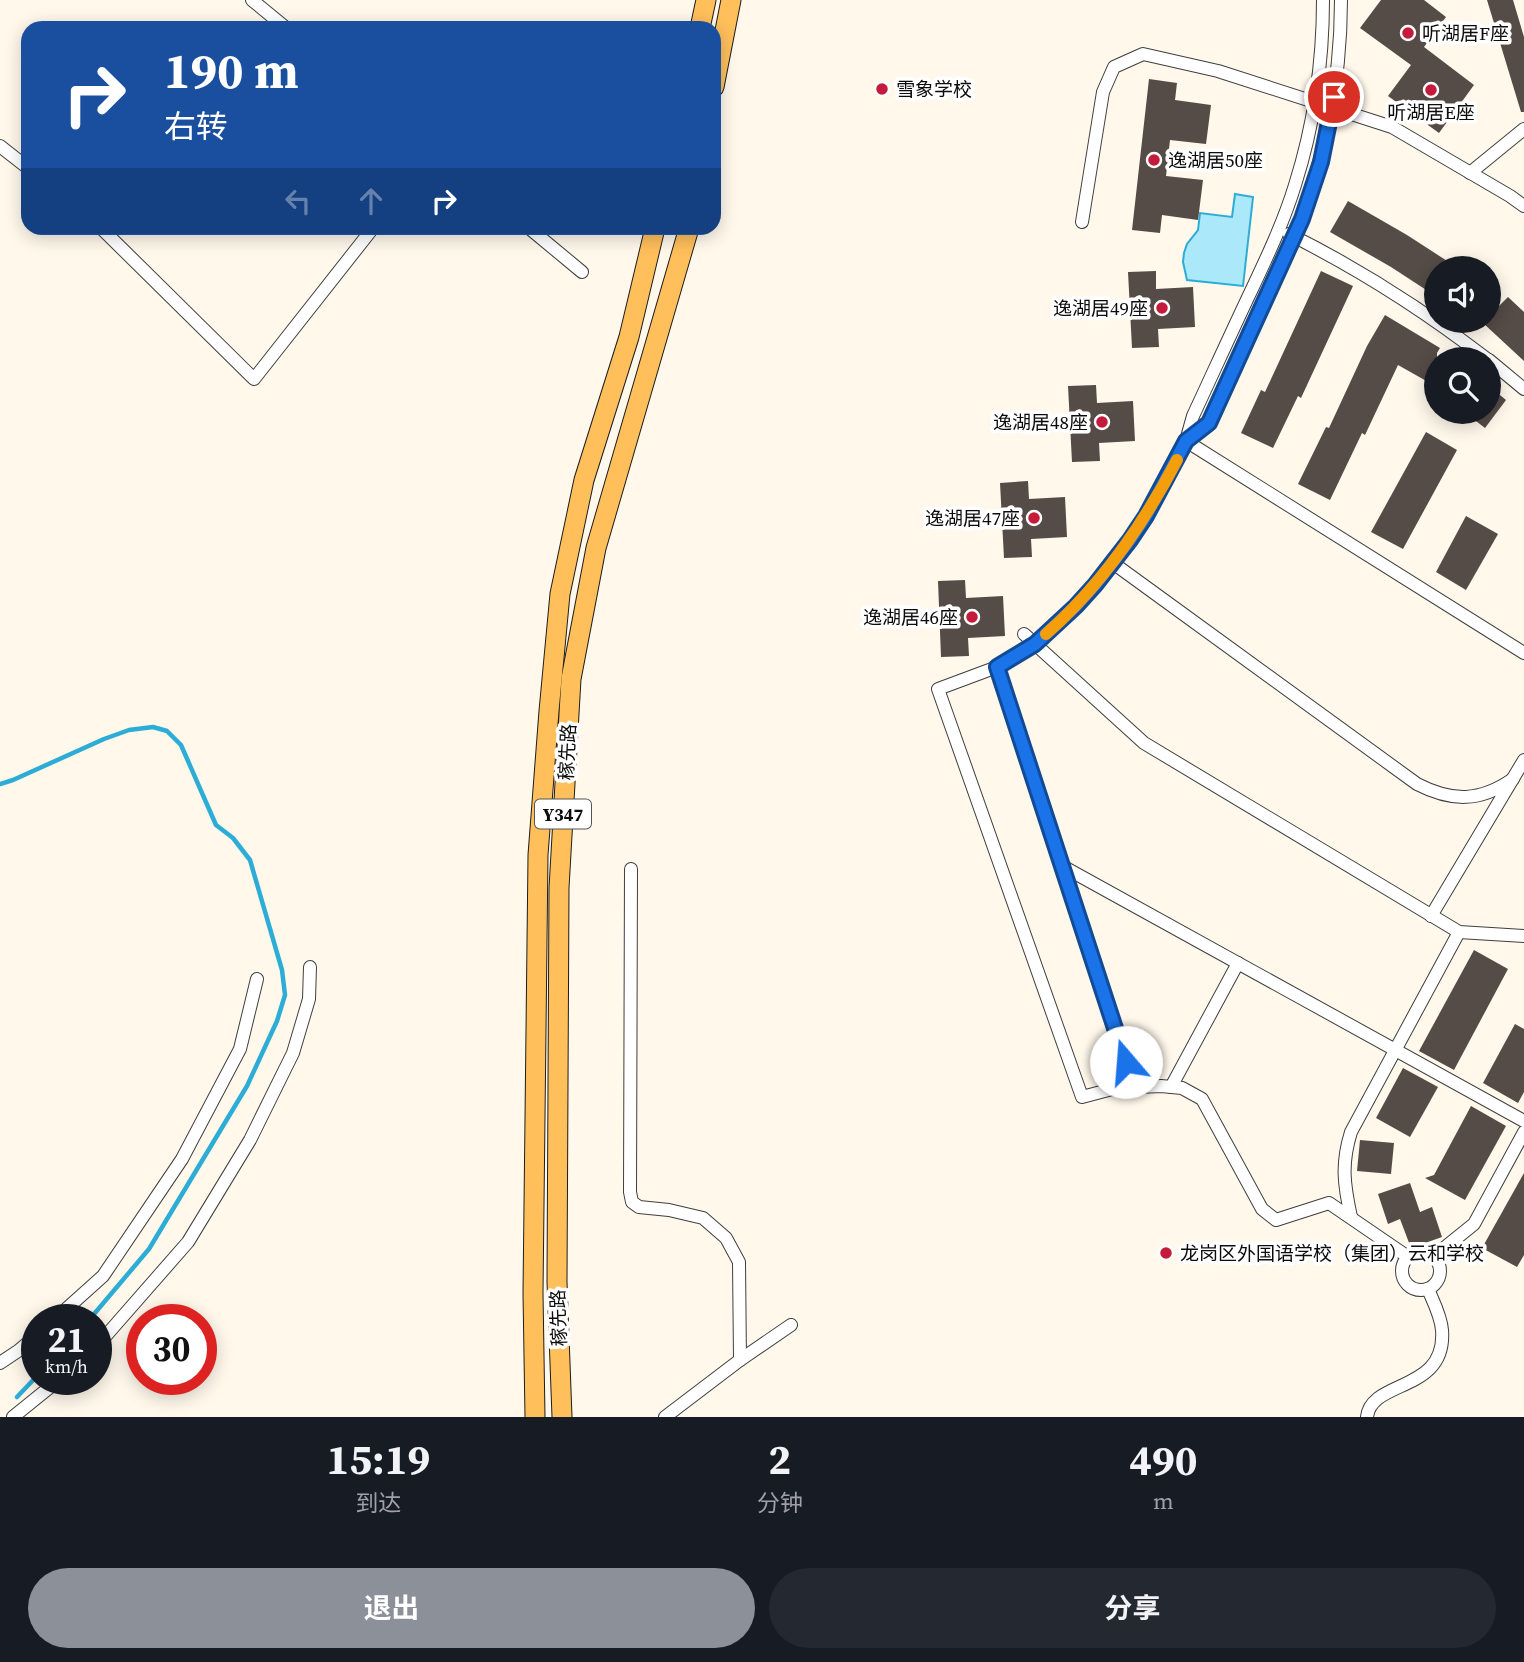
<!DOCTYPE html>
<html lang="zh">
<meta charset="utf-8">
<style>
:root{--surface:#171b24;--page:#242831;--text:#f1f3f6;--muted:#9ea1a6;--accent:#8c9099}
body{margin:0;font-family:"Source Serif 4","Noto Sans SC",serif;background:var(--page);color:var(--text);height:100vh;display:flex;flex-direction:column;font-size:26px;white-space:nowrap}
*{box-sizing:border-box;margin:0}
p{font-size:23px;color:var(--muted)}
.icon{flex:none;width:38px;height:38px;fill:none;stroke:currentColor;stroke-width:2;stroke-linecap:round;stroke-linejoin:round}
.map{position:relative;height:1417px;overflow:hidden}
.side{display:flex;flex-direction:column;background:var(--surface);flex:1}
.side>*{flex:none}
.hud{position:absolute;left:21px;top:21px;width:700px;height:214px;border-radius:21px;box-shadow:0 4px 18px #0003;background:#1a4fa0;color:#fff;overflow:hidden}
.tools{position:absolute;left:1424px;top:256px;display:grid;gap:14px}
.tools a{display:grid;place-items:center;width:77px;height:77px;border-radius:50%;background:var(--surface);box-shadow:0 4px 18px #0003;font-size:35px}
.speed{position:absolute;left:21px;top:1304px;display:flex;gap:14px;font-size:35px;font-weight:700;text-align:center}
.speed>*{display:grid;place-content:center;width:91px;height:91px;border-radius:50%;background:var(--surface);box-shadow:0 4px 18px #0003;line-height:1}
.speed small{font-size:18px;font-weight:400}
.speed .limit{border:10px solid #d22;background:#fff;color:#111}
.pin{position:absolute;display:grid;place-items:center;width:60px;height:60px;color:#fff;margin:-30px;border:4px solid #fff;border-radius:50%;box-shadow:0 2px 7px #0007}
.me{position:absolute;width:77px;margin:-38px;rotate:342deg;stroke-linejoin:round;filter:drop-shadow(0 0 5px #0008)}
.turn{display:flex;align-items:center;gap:24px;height:147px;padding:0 28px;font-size:32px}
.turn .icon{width:91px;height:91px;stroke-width:2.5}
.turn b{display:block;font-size:49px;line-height:60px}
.lanes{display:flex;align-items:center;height:66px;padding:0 28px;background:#0003;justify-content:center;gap:35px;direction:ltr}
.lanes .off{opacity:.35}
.eta{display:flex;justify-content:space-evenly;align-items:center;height:119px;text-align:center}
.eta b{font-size:42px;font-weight:700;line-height:49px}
.primary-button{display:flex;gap:14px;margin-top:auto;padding:14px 28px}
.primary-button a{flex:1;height:80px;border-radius:42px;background:var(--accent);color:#fff;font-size:28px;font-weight:700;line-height:80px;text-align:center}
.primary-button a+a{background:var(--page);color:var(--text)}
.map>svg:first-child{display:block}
</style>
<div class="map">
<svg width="1524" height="1417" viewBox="0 0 1524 1417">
<rect width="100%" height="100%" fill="#fff8eb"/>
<polygon fill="#abe8fa" stroke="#2dacd6" stroke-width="2" points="1235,194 1253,197 1243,286 1187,280 1183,262 1184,253 1187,244 1198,230 1200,213 1232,217"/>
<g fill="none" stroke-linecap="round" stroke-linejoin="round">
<g stroke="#2dacd6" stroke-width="4.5">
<polyline points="0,784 13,780 104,739 129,730 153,727 167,731 181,745 216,825 233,838 250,860 282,970 285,995 277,1021 247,1086 149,1249 89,1320"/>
<polyline points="17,1397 37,1376"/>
</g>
</g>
<g fill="#554b47">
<polygon points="1381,0 1424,0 1446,17 1424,47 1474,85 1439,133 1388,96 1411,65 1360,28"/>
<polygon points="1487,0 1513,0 1524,37 1524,112 1521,112"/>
<polygon points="1149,79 1177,83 1175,100 1211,105 1206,144 1170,140 1166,176 1203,180 1198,220 1162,215 1160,233 1132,230"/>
<polygon points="1348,201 1407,235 1458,268 1437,268 1437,297 1391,267 1330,232"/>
<polygon points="1156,271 1156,289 1193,287 1195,327 1158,329 1159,347 1132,348 1128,272"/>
<polygon points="1321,271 1353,286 1301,398 1298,396 1273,448 1241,433 1261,390 1265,392"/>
<polygon points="1508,297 1524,312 1524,361 1483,323 1485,320 1489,320 1489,316"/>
<polygon points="1385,315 1440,348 1437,353 1437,387 1398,365 1365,435 1362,433 1330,500 1298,484 1326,427 1329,428 1367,346"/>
<polygon points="1096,385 1097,403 1133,401 1135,441 1099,443 1100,461 1072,462 1068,386"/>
<polygon points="1489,386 1506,400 1485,428 1463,411 1489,411"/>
<polygon points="1426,432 1457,450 1403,549 1371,532"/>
<polygon points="1028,481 1029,499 1065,497 1067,537 1031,539 1032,557 1004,558 1000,483"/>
<polygon points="1466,516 1498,534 1466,590 1436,572"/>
<polygon points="965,580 966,598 1003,596 1005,636 968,638 969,656 941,657 938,581"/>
<polygon points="1474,950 1508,969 1454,1070 1419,1051"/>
<polygon points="1515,1024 1524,1029 1524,1092 1518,1103 1483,1083"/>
<polygon points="1403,1068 1438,1087 1410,1137 1376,1118"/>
<polygon points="1471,1106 1506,1126 1465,1200 1425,1178 1434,1175"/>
<polygon points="1360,1140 1394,1143 1391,1174 1357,1171"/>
<polygon points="1524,1173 1524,1255 1517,1267 1482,1248"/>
<polygon points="1410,1183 1420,1212 1432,1207 1442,1237 1411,1248 1400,1219 1388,1224 1378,1194"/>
</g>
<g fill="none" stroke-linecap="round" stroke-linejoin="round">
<defs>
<g id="minor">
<polyline points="252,0 286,28"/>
<path d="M1323 0C1323 63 1314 125 1295 185 1284 221 1268 255 1252 289 1232 331 1213 373 1193 416L1186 441 1146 516 1113 563 1076 606 1035 644 997 667 938 689 1082 1097 1116 1088 1161 1086 1182 1088 1202 1099 1262 1209 1276 1220 1329 1203 1408 1257"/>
<polyline points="0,146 28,168"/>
<polyline points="1470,173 1524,129"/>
<polyline points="1082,222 1103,92 1114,67 1143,54 1218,71 1392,127 1510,196 1524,206"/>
<polyline points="101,228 254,379 373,228"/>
<polyline points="529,228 582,272"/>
<path d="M1289 234C1359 269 1425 311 1487 359"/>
<polyline points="1489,360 1524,389"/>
<polyline points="1186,441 1524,653"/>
<path d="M1187 441 1209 423 1291 246C1323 164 1341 89 1341 0"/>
<path d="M1113 563 1417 784C1452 802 1480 802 1513 779"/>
<polyline points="1024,634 1144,743 1459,932 1524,936"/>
<polyline points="997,667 1134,1087"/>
<polyline points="1062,866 1524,1121"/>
<polyline points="631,869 630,1192 632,1202 639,1207 669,1210 703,1218 726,1238 739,1262 740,1360"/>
<polyline points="1431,916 1524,760"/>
<polyline points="1171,1087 1238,963"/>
<path d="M1351 1217C1344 1185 1341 1164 1351 1132L1459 932"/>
<circle cx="1421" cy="1271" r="19"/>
<polyline points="1433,1257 1474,1224 1524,1132"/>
<polyline points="54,1320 103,1276 182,1159 240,1049 257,979"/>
<polyline points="96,1347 188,1242 250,1140 293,1053 309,999 310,967"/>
<polyline points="0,1363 18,1351 37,1335"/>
<polyline points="13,1417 60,1379"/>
<polyline points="665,1417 740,1360 791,1325"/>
<path d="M1367 1417C1371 1379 1447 1393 1442 1330 1441 1316 1433 1301 1428 1289"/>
</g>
<g id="primary">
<polyline points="700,28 706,0"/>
<polyline points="714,87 731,0"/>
<polyline points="535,1417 533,1293 538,855 549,711 560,594 584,480 629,337 655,228"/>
<polyline points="562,1417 557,1282 559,888 571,679 596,548 689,228"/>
</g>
</defs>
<use href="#minor" stroke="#3f3f3f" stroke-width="14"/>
<use href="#primary" stroke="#1d1d1d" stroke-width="21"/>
<use href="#minor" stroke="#fff" stroke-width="12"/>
<use href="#primary" stroke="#ffbf5b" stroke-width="19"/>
</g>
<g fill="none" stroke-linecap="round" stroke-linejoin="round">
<defs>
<polyline id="route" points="1126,1062 997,667 1035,644 1076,606 1095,585 1130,540 1146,516 1186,441 1209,423 1302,219 1321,162 1334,97"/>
</defs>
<use href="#route" stroke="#114b97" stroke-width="18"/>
<use href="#route" stroke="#1a73e8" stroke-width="12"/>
<path stroke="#f59e0b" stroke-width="12" d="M1046 634C1102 585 1143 525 1177 460"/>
</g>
<g fill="#c41b3c" stroke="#fff" stroke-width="2.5">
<circle cx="1408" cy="33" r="7"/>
<circle cx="882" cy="89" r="7"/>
<circle cx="1431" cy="90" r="7"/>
<circle cx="1154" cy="160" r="7"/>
<circle cx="1162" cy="308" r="7"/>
<circle cx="1102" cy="422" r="7"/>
<circle cx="1034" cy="518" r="7"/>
<circle cx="972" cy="617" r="7"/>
<circle cx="1166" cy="1253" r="7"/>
</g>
<g text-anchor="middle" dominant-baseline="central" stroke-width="7" stroke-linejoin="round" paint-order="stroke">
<rect fill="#fff" stroke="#555" stroke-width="2" x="535" y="799.5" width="56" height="29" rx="5"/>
<g font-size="18" font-weight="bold" fill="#0c0c0c">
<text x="563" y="814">Y347</text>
</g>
<g font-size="19" fill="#0c0c0c" stroke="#fff" text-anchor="start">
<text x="1422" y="33">听湖居F座</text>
<text x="896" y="89">雪象学校</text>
<text x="1431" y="112" text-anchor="middle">听湖居E座</text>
<text x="1168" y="160">逸湖居50座</text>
<text x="1148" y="308" text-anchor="end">逸湖居49座</text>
<text x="1088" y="422" text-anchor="end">逸湖居48座</text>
<text x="1020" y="518" text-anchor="end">逸湖居47座</text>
<text x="958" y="617" text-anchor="end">逸湖居46座</text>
<text x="1180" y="1253">龙岗区外国语学校（集团）云和学校</text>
</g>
<g font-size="19" fill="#0c0c0c" stroke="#fff">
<text transform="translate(567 752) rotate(-87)">稼先路</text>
<text transform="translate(558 1318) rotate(-92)">稼先路</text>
</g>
</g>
</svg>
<div class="tools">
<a><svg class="icon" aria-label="sound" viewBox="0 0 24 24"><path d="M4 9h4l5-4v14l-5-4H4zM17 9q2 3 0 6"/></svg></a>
<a><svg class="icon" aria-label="search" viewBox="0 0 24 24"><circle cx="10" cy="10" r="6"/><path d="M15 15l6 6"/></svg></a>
</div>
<div class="speed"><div>21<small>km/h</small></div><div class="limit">30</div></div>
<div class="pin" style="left:1334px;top:97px;background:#d93025"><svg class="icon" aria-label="arrive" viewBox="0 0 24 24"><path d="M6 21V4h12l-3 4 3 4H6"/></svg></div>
<svg class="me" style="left:1126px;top:1062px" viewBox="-20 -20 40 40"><circle r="19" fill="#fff"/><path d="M0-13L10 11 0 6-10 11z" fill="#1a73e8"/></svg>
<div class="hud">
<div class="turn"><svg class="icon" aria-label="right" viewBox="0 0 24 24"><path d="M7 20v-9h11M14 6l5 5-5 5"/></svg><div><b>190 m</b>右转</div></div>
<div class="lanes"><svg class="icon off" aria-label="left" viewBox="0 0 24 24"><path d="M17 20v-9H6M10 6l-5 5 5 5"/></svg><svg class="icon off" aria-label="ahead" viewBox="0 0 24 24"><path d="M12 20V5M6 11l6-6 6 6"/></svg><svg class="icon" aria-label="right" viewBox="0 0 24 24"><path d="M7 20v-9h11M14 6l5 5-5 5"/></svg></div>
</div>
</div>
<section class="side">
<div class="eta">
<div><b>15:19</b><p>到达</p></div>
<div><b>2</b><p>分钟</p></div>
<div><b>490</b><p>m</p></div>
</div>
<div class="primary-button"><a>退出</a><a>分享</a></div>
</section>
